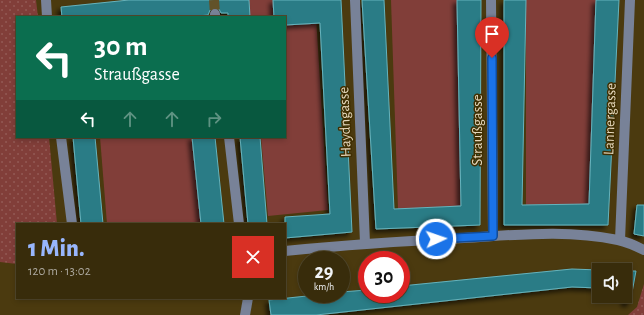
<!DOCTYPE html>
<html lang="de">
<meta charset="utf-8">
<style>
:root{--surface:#382c0b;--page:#433819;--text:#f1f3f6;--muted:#aba79d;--line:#52482c;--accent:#98b6fd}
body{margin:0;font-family:"Alegreya Sans",sans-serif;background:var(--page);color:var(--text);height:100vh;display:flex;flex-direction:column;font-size:15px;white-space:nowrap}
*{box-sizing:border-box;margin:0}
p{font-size:13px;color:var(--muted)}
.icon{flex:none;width:22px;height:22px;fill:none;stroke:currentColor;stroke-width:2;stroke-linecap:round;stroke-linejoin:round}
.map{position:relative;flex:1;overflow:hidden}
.sheet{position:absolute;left:16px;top:223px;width:270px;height:76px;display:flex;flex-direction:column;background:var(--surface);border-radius:0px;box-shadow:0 2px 6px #0003,0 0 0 1px var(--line)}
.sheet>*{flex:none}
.top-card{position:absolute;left:16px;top:16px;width:270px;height:122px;border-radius:0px;box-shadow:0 2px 6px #0003,0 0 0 1px var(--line);background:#0b6e4f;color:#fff;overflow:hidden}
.buttons{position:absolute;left:592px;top:263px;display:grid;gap:8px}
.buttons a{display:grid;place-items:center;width:40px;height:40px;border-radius:0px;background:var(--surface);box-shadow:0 2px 6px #0003,0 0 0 1px var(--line);font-size:20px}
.speed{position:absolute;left:298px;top:251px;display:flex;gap:8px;font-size:20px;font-weight:700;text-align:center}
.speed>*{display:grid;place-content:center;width:52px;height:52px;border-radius:50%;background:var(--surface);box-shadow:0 2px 6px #0003,0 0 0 1px var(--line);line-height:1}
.speed small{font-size:10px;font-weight:400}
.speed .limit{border:6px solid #d22;background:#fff;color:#111}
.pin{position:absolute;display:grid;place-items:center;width:34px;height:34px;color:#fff;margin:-41px -17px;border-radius:50% 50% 50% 0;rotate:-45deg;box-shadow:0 0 4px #0007}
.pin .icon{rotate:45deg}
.me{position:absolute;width:44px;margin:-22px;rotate:87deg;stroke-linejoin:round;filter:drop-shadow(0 0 3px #0008)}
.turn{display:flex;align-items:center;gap:14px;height:84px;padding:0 12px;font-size:18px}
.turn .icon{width:52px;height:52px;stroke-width:2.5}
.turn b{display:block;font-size:28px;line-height:34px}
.lanes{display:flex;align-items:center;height:38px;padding:0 12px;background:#0003;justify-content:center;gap:20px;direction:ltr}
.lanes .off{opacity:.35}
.round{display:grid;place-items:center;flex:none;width:42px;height:42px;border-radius:0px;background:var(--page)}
.summary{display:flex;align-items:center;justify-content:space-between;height:68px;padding:0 12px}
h1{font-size:24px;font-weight:800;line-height:30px;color:var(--accent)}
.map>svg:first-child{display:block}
</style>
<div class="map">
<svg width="644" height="315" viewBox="0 0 644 315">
<defs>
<pattern id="garden-dots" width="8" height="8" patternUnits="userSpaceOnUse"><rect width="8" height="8" fill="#813e39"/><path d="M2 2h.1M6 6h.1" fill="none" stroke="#935954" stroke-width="1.8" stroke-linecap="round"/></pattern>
<filter id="shadow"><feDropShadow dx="-3.5" dy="3.5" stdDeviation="2" flood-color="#0009"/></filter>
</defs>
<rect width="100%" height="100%" fill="#4b3a0f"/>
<g fill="#813e39">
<polygon points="249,0 315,0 328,210 268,216 261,137 285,137 285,17 250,17"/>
<polygon points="391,0 457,0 461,206 398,209"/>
<polygon points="526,0 596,0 589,204 526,205"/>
<polygon points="100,137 192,137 201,224 107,224"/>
</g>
<g fill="url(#garden-dots)">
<polygon points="0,0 36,0 38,17 17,17 17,137 49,137 57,224 17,224 17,264 0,262"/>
<polygon points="644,284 644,315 628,315 637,307"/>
</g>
<g fill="#2a7c86" stroke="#65b3bd" filter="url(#shadow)">
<polygon points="129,0 249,0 250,17 228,17 228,13 221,13 219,9 215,8 210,10 208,15 187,17 62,17 61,7"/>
<polygon points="273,0 341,0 352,232 285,238 285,217 330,214 320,23 285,25 285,17 274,17"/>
<polygon points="362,0 384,0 394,209 461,206 457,0 481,0 480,225 376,229"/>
<polygon points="504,0 526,0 522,205 589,204 596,0 619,0 608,225 504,225"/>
<polygon points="73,137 95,137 103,224 81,224"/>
<polygon points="192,137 215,137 224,224 201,224"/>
<polygon points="240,137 260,137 267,224 248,224"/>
<polygon points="637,205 644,205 644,236 634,234"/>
<polygon points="572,269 599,270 599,288 572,287 316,315 271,315 269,300 326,294 341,294 341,292 367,290 367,294 401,294 401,286"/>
<polygon points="625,271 636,271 630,303 625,303"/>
</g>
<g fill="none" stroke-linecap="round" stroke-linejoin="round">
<polyline stroke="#625229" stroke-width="10" stroke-dasharray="10 5" stroke-linecap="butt" points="214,0 215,14"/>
<g stroke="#788298" stroke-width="10">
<polyline points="46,0 47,17"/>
<polyline points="355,0 365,243"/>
<polyline points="491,0 493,236"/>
<polyline points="215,14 215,17"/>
<polyline points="61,137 72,224"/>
<polyline points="229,137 239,224"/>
<polyline points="620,240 630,0"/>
<path d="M285 251C345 245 404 241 464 238 516 235 567 229 618 240 627 242 636 246 644 250"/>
<polyline points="245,315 248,298"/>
</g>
</g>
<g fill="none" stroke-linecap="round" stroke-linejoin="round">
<defs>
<polyline id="route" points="436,239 493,236 492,58"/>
</defs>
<use href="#route" stroke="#114b97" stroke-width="10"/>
<use href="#route" stroke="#1a73e8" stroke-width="7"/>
</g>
<g text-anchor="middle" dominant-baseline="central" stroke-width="3" stroke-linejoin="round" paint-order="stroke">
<g font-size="15" fill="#e5d8bc" stroke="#402f02">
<text transform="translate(610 119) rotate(-88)">Lannergasse</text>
<text transform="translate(345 122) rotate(-92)">Haydngasse</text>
<text transform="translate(477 130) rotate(-90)">Straußgasse</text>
</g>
</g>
</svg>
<div class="buttons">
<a><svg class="icon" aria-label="sound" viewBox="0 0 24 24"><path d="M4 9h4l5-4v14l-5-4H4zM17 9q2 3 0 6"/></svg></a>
</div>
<div class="speed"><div>29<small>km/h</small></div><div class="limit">30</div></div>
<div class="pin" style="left:492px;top:58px;background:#d93025"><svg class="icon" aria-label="arrive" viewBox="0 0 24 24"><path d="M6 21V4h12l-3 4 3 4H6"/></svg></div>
<svg class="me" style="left:436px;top:239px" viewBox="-20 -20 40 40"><circle r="17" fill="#1a73e8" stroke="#fff" stroke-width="3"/><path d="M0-11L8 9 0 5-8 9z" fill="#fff"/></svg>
<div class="top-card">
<div class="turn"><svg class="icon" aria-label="left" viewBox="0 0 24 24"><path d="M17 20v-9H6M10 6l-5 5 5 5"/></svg><div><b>30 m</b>Straußgasse</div></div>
<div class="lanes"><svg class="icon" aria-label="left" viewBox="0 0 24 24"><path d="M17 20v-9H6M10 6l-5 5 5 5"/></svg><svg class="icon off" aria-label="ahead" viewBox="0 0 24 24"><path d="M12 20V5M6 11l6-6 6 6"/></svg><svg class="icon off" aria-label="ahead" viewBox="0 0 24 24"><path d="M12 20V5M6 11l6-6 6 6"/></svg><svg class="icon off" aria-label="right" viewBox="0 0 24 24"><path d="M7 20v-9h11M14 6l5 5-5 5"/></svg></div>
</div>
<section class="sheet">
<div class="summary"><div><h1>1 Min.</h1><p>120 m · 13:02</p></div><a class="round" style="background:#d93025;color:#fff"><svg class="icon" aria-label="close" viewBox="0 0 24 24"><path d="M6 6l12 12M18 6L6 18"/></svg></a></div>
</section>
</div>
